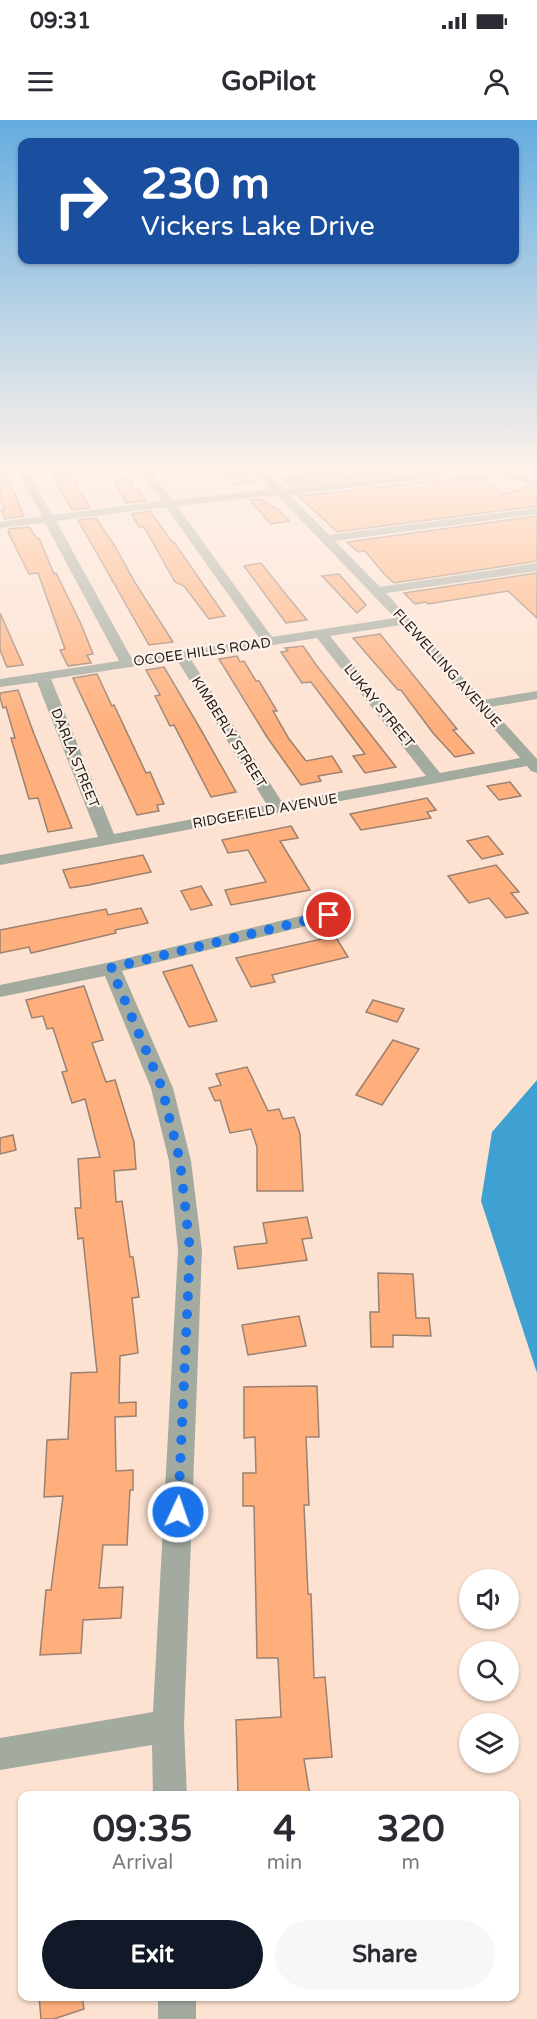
<!DOCTYPE html>
<style>
:root{--surface:#fff;--page:#f7f7f7;--text:#2b2b33;--muted:#7c7c81;--accent:#111827}
body{margin:0;font-family:"Varela Round",sans-serif;background:var(--page);color:var(--text);height:100vh;display:flex;flex-direction:column;font-size:22px;white-space:nowrap}
*{box-sizing:border-box;margin:0}
p{font-size:20px;color:var(--muted)}
.icon{flex:none;width:33px;height:33px;fill:none;stroke:currentColor;stroke-width:2;stroke-linecap:round;stroke-linejoin:round}
.map{position:relative;flex:1;overflow:hidden}
.side{position:absolute;left:18px;top:1671px;width:501px;height:210px;display:flex;flex-direction:column;background:var(--surface);border-radius:12px;box-shadow:0 2px 4px #0004}
.side>*{flex:none}
.banner{position:absolute;left:18px;top:18px;width:501px;height:126px;border-radius:12px;box-shadow:0 2px 4px #0004;background:#1a4fa0;color:#fff;overflow:hidden}
.buttons{position:absolute;left:459px;top:1449px;display:grid;gap:12px}
.buttons a{display:grid;place-items:center;width:60px;height:60px;border-radius:50%;background:var(--surface);box-shadow:0 2px 4px #0004;font-size:30px}
.pin{position:absolute;display:grid;place-items:center;width:51px;height:51px;color:#fff;margin:-26px;border:3px solid #fff;border-radius:50%;box-shadow:0 2px 6px #0007}
.me{position:absolute;width:66px;margin:-33px;rotate:3deg;stroke-linejoin:round;filter:drop-shadow(0 0 4px #0008)}
.turn{display:flex;align-items:center;gap:21px;height:126px;padding:0 24px;font-size:27px}
.turn .icon{width:78px;height:78px;stroke-width:2.5}
.turn b{display:block;font-size:42px;line-height:51px}
.eta{display:flex;justify-content:space-evenly;align-items:center;height:102px;text-align:center}
.eta b{font-size:36px;font-weight:800;line-height:42px}
.button{display:flex;gap:12px;margin-top:auto;padding:12px 24px}
.button a{flex:1;height:69px;border-radius:36px;background:var(--accent);color:#fff;font-size:24px;font-weight:800;line-height:69px;text-align:center}
.button a+a{background:var(--page);color:var(--text)}
.status{display:flex;justify-content:space-between;align-items:center;height:42px;padding:0 30px;background:var(--surface);direction:ltr}
.status svg{height:16px;fill:currentColor}
header{display:flex;justify-content:space-between;align-items:center;height:78px;padding:0 24px;background:var(--surface);font-size:27px;font-weight:800}
.map>svg:first-child{display:block}
</style>
<div class="status"><b>09:31</b><svg viewBox="0 0 49 12"><path d="M0 12V9h3v3zM5 12V6h3v6zM10 12V3h3v9zM15 12V0h3v12zM26 1h20v11H26zM47 4h2v5h-2z"/></svg></div>
<header><svg class="icon" aria-label="menu" viewBox="0 0 24 24"><path d="M4 6h16M4 12h16M4 18h16"/></svg>GoPilot<svg class="icon" aria-label="person" viewBox="0 0 24 24"><circle cx="12" cy="8" r="4"/><path d="M4 21q1-7 8-7t8 7"/></svg></header>
<div class="map">
<svg width="537" height="1899" viewBox="0 0 537 1899">
<rect width="100%" height="100%" fill="#fde2d1"/>
<polygon fill="#3fa1d2" points="537,960 537,1253 481,1081 492,1012"/>
<g fill="#feaf7b" stroke="#9a8172" stroke-width="1.5">
<polygon points="0,346 3,346 24,396 5,399 1,390 5,390 0,378"/>
<polygon points="48,346 66,346 90,388 72,390"/>
<polygon points="220,346 235,346 252,362 234,365"/>
<polygon points="346,346 414,346 420,351 290,366 283,357 351,350"/>
<polygon points="482,356 503,374 529,367 537,369 537,386 337,412 299,376"/>
<polygon points="128,358 135,370 138,369 145,381 126,383 114,360"/>
<polygon points="260,379 280,391 289,401 271,404 250,380"/>
<polygon points="150,391 172,422 174,422 225,496 209,499 184,466 175,462 144,407 139,407 132,394"/>
<polygon points="537,396 537,441 394,463 384,454 365,431 358,432 347,422"/>
<polygon points="96,398 114,425 136,464 173,522 149,525 78,400"/>
<polygon points="29,407 37,419 39,418 54,454 56,453 81,504 93,534 87,535 91,543 68,546 60,530 65,529 38,453 29,454 8,412 10,412 9,409"/>
<polygon points="261,443 284,472 307,500 286,503 244,446"/>
<polygon points="537,453 537,498 508,471 428,484 426,482 415,484 404,473"/>
<polygon points="339,454 366,485 357,493 322,456"/>
<polygon points="0,493 23,545 7,547 0,530"/>
<polygon points="380,514 457,609 453,610 474,633 455,637 433,613 401,570 398,570 353,518"/>
<polygon points="303,526 317,546 396,647 365,653 353,636 365,634 311,562 302,563 281,532 288,531 285,528"/>
<polygon points="237,536 240,542 244,541 256,561 259,561 277,591 273,591 289,619 306,641 332,636 342,652 318,656 321,661 301,665 267,617 219,539"/>
<polygon points="164,547 201,610 236,672 211,677 174,605 170,606 155,576 160,575 146,550"/>
<polygon points="97,554 112,586 114,585 146,653 150,652 164,684 157,685 159,691 137,695 73,558"/>
<polygon points="18,570 34,614 72,708 48,712 38,678 29,679 11,618 15,618 6,587 3,588 0,578 0,573"/>
<polygon points="510,662 521,676 499,680 487,666"/>
<polygon points="427,678 436,690 427,692 431,698 361,710 350,694"/>
<polygon points="291,706 298,718 280,721 310,770 231,785 225,770 266,762 248,730 228,733 222,720"/>
<polygon points="488,716 503,734 482,739 467,721"/>
<polygon points="143,735 151,752 89,765 70,768 63,750"/>
<polygon points="496,745 519,772 511,773 528,793 506,798 489,778 469,783 448,756"/>
<polygon points="201,766 212,785 191,790 181,771"/>
<polygon points="141,788 148,803 115,810 116,813 31,833 29,827 0,833 0,810 106,789 108,795"/>
<polygon points="335,816 348,837 272,855 275,862 251,867 236,838"/>
<polygon points="192,845 217,901 189,907 163,852"/>
<polygon points="84,866 103,920 92,923 106,962 115,960 134,1022 136,1049 114,1051 116,1082 122,1081 130,1137 133,1137 139,1177 132,1178 138,1233 120,1236 119,1283 136,1282 136,1296 115,1297 116,1351 133,1350 133,1370 130,1370 127,1425 103,1425 99,1468 123,1467 121,1498 83,1500 81,1533 40,1535 46,1470 51,1470 63,1376 44,1377 47,1320 68,1319 71,1253 97,1252 83,1118 78,1119 75,1088 81,1088 78,1039 100,1037 85,979 72,983 62,952 67,951 53,908 47,909 43,896 32,898 26,880"/>
<polygon points="373,880 404,889 397,902 366,892"/>
<polygon points="393,920 419,929 382,985 356,975"/>
<polygon points="247,947 268,991 279,989 283,999 294,997 300,1014 303,1071 257,1071 257,1027 251,1009 230,1013 220,980 215,981 209,968 221,965 216,954"/>
<polygon points="13,1015 16,1030 0,1034 0,1018"/>
<polygon points="307,1097 312,1118 302,1119 307,1140 238,1149 234,1127 267,1123 263,1103"/>
<polygon points="378,1153 413,1154 416,1198 429,1198 431,1216 393,1215 393,1227 371,1227 370,1192 379,1192"/>
<polygon points="299,1196 306,1226 248,1235 242,1205"/>
<polygon points="317,1266 319,1317 306,1317 309,1385 304,1385 308,1474 311,1474 314,1558 325,1557 332,1637 304,1639 310,1676 238,1676 236,1600 281,1597 278,1538 257,1538 254,1386 243,1386 243,1353 256,1353 255,1317 244,1318 244,1267"/>
<polygon points="39,1876 82,1876 84,1889 54,1899 41,1899"/>
</g>
<g fill="none" stroke-linecap="round" stroke-linejoin="round">
<g fill="#a3aba1" fill-rule="evenodd">
<path d="M15 346H25L52 395 162 381 137 346H147L172 380 271 369 250 346H261L283 369 432 352C475 340 496 349 537 361V367L470 347 433 358 289 375 329 415 537 388V394L335 421 380 467 537 443V451L386 473 483 580 537 571V579L490 587 537 639V653L531 651 527 646 0 745V735L98 717 37 562 0 567V559L119 541 45 403 0 408V402L42 396ZM277 375 395 498 272 517 177 386ZM166 387 260 519 132 539 56 401ZM401 505 520 638 440 653 330 516ZM317 518 426 656 282 682 190 538ZM177 540 267 685 114 714 51 559Z"/>
<polygon points="329,789 335,791 338,795 335,799 122,851 173,968 191,1041 202,1130 184,1606 187,1676 153,1676 152,1625 0,1650 0,1618 153,1592 178,1130 169,1041 151,968 105,856 0,877 0,865 111,842"/>
<rect x="158" y="1876" width="38" height="23"/>
</g>
</g>
<linearGradient id="sky" x2="0" y2="1"><stop stop-color="#64acdf"/><stop offset="0.57" stop-color="#fef2ea"/><stop offset="1" stop-color="#fef2ea" stop-opacity="0"/></linearGradient>
<rect width="537" height="611" fill="url(#sky)"/>
<g fill="none" stroke-linecap="round" stroke-linejoin="round">
<polyline stroke="#1a73e8" stroke-width="10" stroke-dasharray="0 18" points="178,1392 190,1130 180,1041 162,968 111,848 329,795"/>
</g>
<g text-anchor="middle" dominant-baseline="central" stroke-width="4.5" stroke-linejoin="round" paint-order="stroke">
<g font-size="14" fill="#271d17" stroke="#fef3ec">
<text transform="translate(202 532) rotate(-8)">OCOEE HILLS ROAD</text>
<text transform="translate(447 548) rotate(48)">FLEWELLING AVENUE</text>
<text transform="translate(379 586) rotate(51)">LUKAY STREET</text>
<text transform="translate(229 612) rotate(58)">KIMBERLY STREET</text>
<text transform="translate(75 638) rotate(68)">DARLA STREET</text>
<text transform="translate(265 691) rotate(-10)">RIDGEFIELD AVENUE</text>
</g>
</g>
</svg>
<div class="buttons">
<a><svg class="icon" aria-label="sound" viewBox="0 0 24 24"><path d="M4 9h4l5-4v14l-5-4H4zM17 9q2 3 0 6"/></svg></a>
<a><svg class="icon" aria-label="search" viewBox="0 0 24 24"><circle cx="10" cy="10" r="6"/><path d="M15 15l6 6"/></svg></a>
<a><svg class="icon" aria-label="layers" viewBox="0 0 24 24"><path d="M12 4l9 5-9 5-9-5zM3 14l9 5 9-5"/></svg></a>
</div>
<div class="pin" style="left:329px;top:795px;background:#d93025"><svg class="icon" aria-label="arrive" viewBox="0 0 24 24"><path d="M6 21V4h12l-3 4 3 4H6"/></svg></div>
<svg class="me" style="left:178px;top:1392px" viewBox="-20 -20 40 40"><circle r="17" fill="#1a73e8" stroke="#fff" stroke-width="3"/><path d="M0-11L8 9 0 5-8 9z" fill="#fff"/></svg>
<div class="banner">
<div class="turn"><svg class="icon" aria-label="right" viewBox="0 0 24 24"><path d="M7 20v-9h11M14 6l5 5-5 5"/></svg><div><b>230 m</b>Vickers Lake Drive</div></div>
</div>
<section class="side">
<div class="eta">
<div><b>09:35</b><p>Arrival</p></div>
<div><b>4</b><p>min</p></div>
<div><b>320</b><p>m</p></div>
</div>
<div class="button"><a>Exit</a><a>Share</a></div>
</section>
</div>
